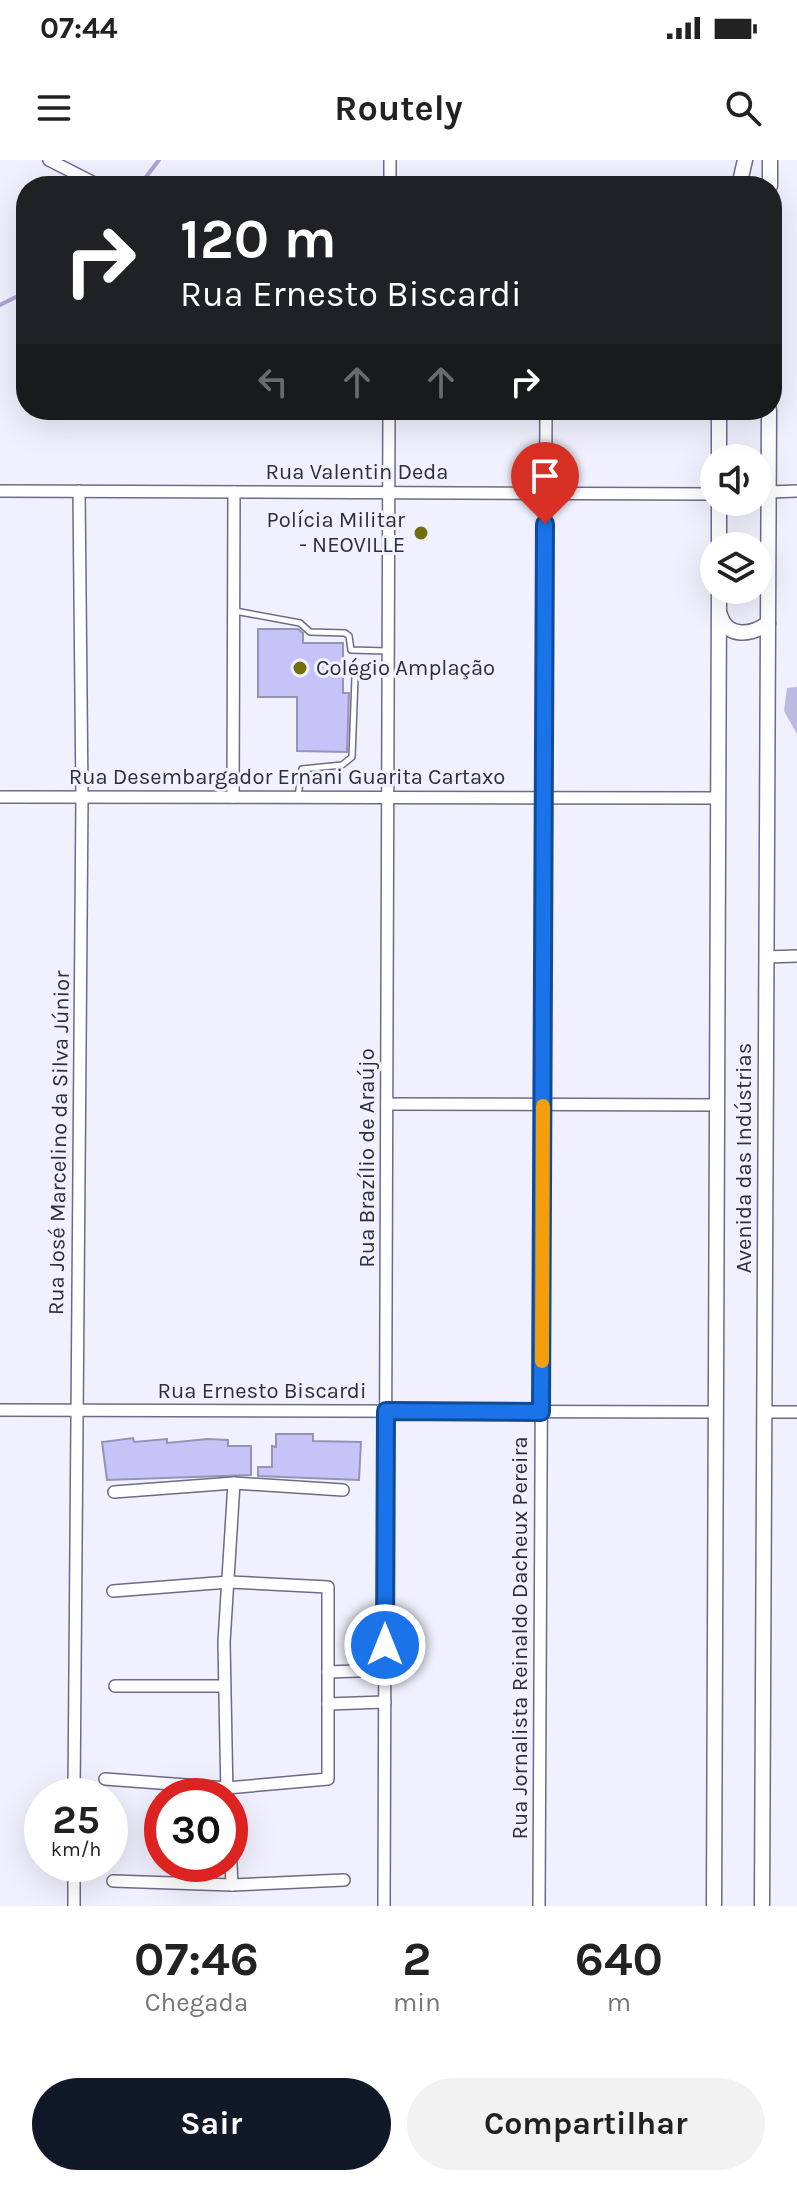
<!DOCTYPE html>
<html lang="pt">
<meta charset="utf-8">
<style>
:root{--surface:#fff;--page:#f2f2f2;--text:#222;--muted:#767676;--accent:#111827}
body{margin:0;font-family:Karla,sans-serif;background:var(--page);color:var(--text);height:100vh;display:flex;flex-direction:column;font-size:30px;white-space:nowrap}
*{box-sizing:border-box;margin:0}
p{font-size:26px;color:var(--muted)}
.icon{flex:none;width:44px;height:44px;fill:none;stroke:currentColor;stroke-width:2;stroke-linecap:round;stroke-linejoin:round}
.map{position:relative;height:1746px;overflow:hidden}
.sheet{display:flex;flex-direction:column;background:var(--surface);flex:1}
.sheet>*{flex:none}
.banner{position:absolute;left:16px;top:16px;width:766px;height:244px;border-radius:32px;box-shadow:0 8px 32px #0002;background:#202124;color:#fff;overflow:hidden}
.controls{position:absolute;left:700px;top:284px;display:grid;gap:16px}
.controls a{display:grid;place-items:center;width:72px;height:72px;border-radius:50%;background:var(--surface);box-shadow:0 8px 32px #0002;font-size:40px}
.speed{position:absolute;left:24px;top:1618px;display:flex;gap:16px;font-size:40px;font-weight:700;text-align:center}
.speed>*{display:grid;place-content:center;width:104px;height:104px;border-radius:50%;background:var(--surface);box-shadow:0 8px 32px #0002;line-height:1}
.speed small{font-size:20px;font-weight:400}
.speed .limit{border:12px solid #d22;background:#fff;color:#111}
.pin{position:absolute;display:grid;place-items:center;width:68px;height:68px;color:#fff;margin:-82px -34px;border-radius:50% 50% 50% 0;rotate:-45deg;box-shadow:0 0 8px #0007}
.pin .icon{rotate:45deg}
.me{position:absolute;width:88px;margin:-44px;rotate:0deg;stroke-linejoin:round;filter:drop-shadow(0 0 6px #0008)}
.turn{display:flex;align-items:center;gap:28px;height:168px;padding:0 32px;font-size:36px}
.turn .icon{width:104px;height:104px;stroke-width:2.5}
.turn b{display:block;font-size:56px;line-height:68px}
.lanes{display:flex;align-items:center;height:76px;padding:0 32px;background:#0003;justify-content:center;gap:40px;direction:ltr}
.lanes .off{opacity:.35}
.eta{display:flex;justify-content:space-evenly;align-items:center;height:136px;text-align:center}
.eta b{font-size:48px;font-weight:700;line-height:56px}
.cta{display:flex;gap:16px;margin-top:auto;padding:16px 32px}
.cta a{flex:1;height:92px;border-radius:48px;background:var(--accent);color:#fff;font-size:32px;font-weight:700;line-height:92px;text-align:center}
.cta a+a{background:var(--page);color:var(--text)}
.status{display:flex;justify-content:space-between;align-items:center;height:56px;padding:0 40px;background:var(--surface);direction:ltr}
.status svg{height:22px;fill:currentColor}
header{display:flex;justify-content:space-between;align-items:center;height:104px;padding:0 32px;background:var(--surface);font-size:36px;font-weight:700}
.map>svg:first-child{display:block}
</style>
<div class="status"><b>07:44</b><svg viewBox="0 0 49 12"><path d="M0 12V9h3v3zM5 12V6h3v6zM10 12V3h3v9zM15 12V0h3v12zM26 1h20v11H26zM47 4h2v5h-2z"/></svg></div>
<header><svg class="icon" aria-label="menu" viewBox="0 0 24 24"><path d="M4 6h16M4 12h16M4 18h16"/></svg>Routely<svg class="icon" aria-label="search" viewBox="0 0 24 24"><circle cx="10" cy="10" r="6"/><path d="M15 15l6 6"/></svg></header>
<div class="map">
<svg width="797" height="1746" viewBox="0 0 797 1746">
<rect width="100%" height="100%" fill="#f0f0fe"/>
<polygon fill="#bcbade" points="797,527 797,574 784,551 787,528"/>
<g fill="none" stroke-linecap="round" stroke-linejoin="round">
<g stroke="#a8a4d7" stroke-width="4">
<polyline points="139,26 159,0"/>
<polyline points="0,145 26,132"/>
</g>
</g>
<g fill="#c6c3f8" stroke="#9694b3" stroke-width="2">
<polygon points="258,469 298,469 303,473 303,483 343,483 343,533 349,533 347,592 297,591 297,537 258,537"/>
<polygon points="276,1274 313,1274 313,1281 361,1282 359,1320 258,1316 258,1307 272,1307 272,1286 276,1287"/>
<polygon points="133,1278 134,1282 167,1279 167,1283 208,1279 228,1280 228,1286 251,1286 251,1315 107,1320 102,1282"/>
</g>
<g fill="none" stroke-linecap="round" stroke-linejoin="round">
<defs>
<g id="lane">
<polyline points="235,451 300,463 310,472 345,473 349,476 351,490 387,491"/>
<path d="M298 636 302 609 342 605 352 597 355 518C365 507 375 508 388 508"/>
</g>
<g id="street">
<polyline points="49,0 100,26"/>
<polyline points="390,26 390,0"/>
<polyline points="0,331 714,334"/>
<polyline points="769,332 797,331"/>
<polyline points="0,637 718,638"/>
<polyline points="233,637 234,332"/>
<polyline points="766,797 797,796"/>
<polyline points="387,944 717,945"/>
<polyline points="0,1250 716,1252"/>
<polyline points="764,1252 797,1252"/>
<polyline points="114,1332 234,1323 343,1330"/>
<polyline points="328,1512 385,1510"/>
<polyline points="115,1526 224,1526"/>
<polyline points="328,1544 385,1542"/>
<polyline points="105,1619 227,1628 328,1619 328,1427 229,1422 113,1431"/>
<polyline points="74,1636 82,637 79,331"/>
<polyline points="227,1636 224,1482 234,1323"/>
<polyline points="230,1684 232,1725"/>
<polyline points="113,1721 232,1725 344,1720"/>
<polyline points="74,1746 74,1704"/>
<polyline points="384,1746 389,250"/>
<polyline points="539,1746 546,250"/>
</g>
<g id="secondary">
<polyline points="739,26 745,0"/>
<polyline points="770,26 770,0"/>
<polyline points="719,298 719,250"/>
<polyline points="719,386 719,342"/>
<path d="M720 455C727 479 752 475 768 463"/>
<polyline points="714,1746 719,430"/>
<polyline points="762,1746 769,250"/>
</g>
</defs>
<use href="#lane" stroke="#6d6b89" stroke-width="8"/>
<use href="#street" stroke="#6d6b89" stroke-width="14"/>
<use href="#secondary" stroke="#6d6b89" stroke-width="17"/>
<use href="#lane" stroke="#fff" stroke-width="5"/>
<use href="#street" stroke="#fff" stroke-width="11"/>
<use href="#secondary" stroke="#fff" stroke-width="14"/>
</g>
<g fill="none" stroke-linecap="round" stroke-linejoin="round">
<defs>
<polyline id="route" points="385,1485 386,1251 541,1252 545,364"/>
</defs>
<use href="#route" stroke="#114b97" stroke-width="20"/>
<use href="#route" stroke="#1a73e8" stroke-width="14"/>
<polyline stroke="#f59e0b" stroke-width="14" points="542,1201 543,946"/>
</g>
<g fill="#716e0e" stroke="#f0f0fe" stroke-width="3">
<circle cx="421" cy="373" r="8"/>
<circle cx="300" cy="508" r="8"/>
</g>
<g text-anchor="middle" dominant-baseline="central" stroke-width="6" stroke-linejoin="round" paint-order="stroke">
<g font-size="22" fill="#2f2e3b" stroke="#f0f0fe">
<text x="357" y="312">Rua Valentin Deda</text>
<text x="287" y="617">Rua Desembargador Ernani Guarita Cartaxo</text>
<text transform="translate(59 983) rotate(-89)">Rua José Marcelino da Silva Júnior</text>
<text transform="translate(367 998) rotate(-90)">Rua Brazílio de Araújo</text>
<text transform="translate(744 998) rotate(-90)">Avenida das Indústrias</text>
<text x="262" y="1231">Rua Ernesto Biscardi</text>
<text transform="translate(520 1478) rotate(-90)">Rua Jornalista Reinaldo Dacheux Pereira</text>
</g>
<g font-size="22" fill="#2f2e3b" stroke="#f0f0fe" text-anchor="end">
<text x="405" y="360">Polícia Militar<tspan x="405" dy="25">- NEOVILLE</tspan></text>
<text x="316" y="508" text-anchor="start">Colégio Amplação</text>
</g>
</g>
</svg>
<div class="controls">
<a><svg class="icon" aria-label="sound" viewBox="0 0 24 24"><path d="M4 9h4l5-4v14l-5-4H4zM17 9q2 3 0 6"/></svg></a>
<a><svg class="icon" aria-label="layers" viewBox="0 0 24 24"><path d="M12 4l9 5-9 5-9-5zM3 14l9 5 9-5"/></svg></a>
</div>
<div class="speed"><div>25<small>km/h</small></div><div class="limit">30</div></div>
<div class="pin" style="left:545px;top:364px;background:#d93025"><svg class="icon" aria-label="arrive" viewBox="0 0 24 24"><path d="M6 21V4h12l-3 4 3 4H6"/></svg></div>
<svg class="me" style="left:385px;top:1485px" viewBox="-20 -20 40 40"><circle r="17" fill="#1a73e8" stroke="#fff" stroke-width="3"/><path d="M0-11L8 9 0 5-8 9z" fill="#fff"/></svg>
<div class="banner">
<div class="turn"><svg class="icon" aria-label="right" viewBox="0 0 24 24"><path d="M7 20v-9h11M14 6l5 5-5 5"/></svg><div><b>120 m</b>Rua Ernesto Biscardi</div></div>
<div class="lanes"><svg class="icon off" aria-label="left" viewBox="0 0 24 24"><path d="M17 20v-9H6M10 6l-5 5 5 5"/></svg><svg class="icon off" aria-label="ahead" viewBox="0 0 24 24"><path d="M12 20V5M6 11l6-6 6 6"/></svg><svg class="icon off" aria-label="ahead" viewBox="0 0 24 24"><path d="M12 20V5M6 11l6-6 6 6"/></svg><svg class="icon" aria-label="right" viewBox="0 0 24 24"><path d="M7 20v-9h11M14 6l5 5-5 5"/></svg></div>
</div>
</div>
<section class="sheet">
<div class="eta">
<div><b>07:46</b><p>Chegada</p></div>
<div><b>2</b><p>min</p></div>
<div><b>640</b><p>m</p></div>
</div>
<div class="cta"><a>Sair</a><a>Compartilhar</a></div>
</section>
